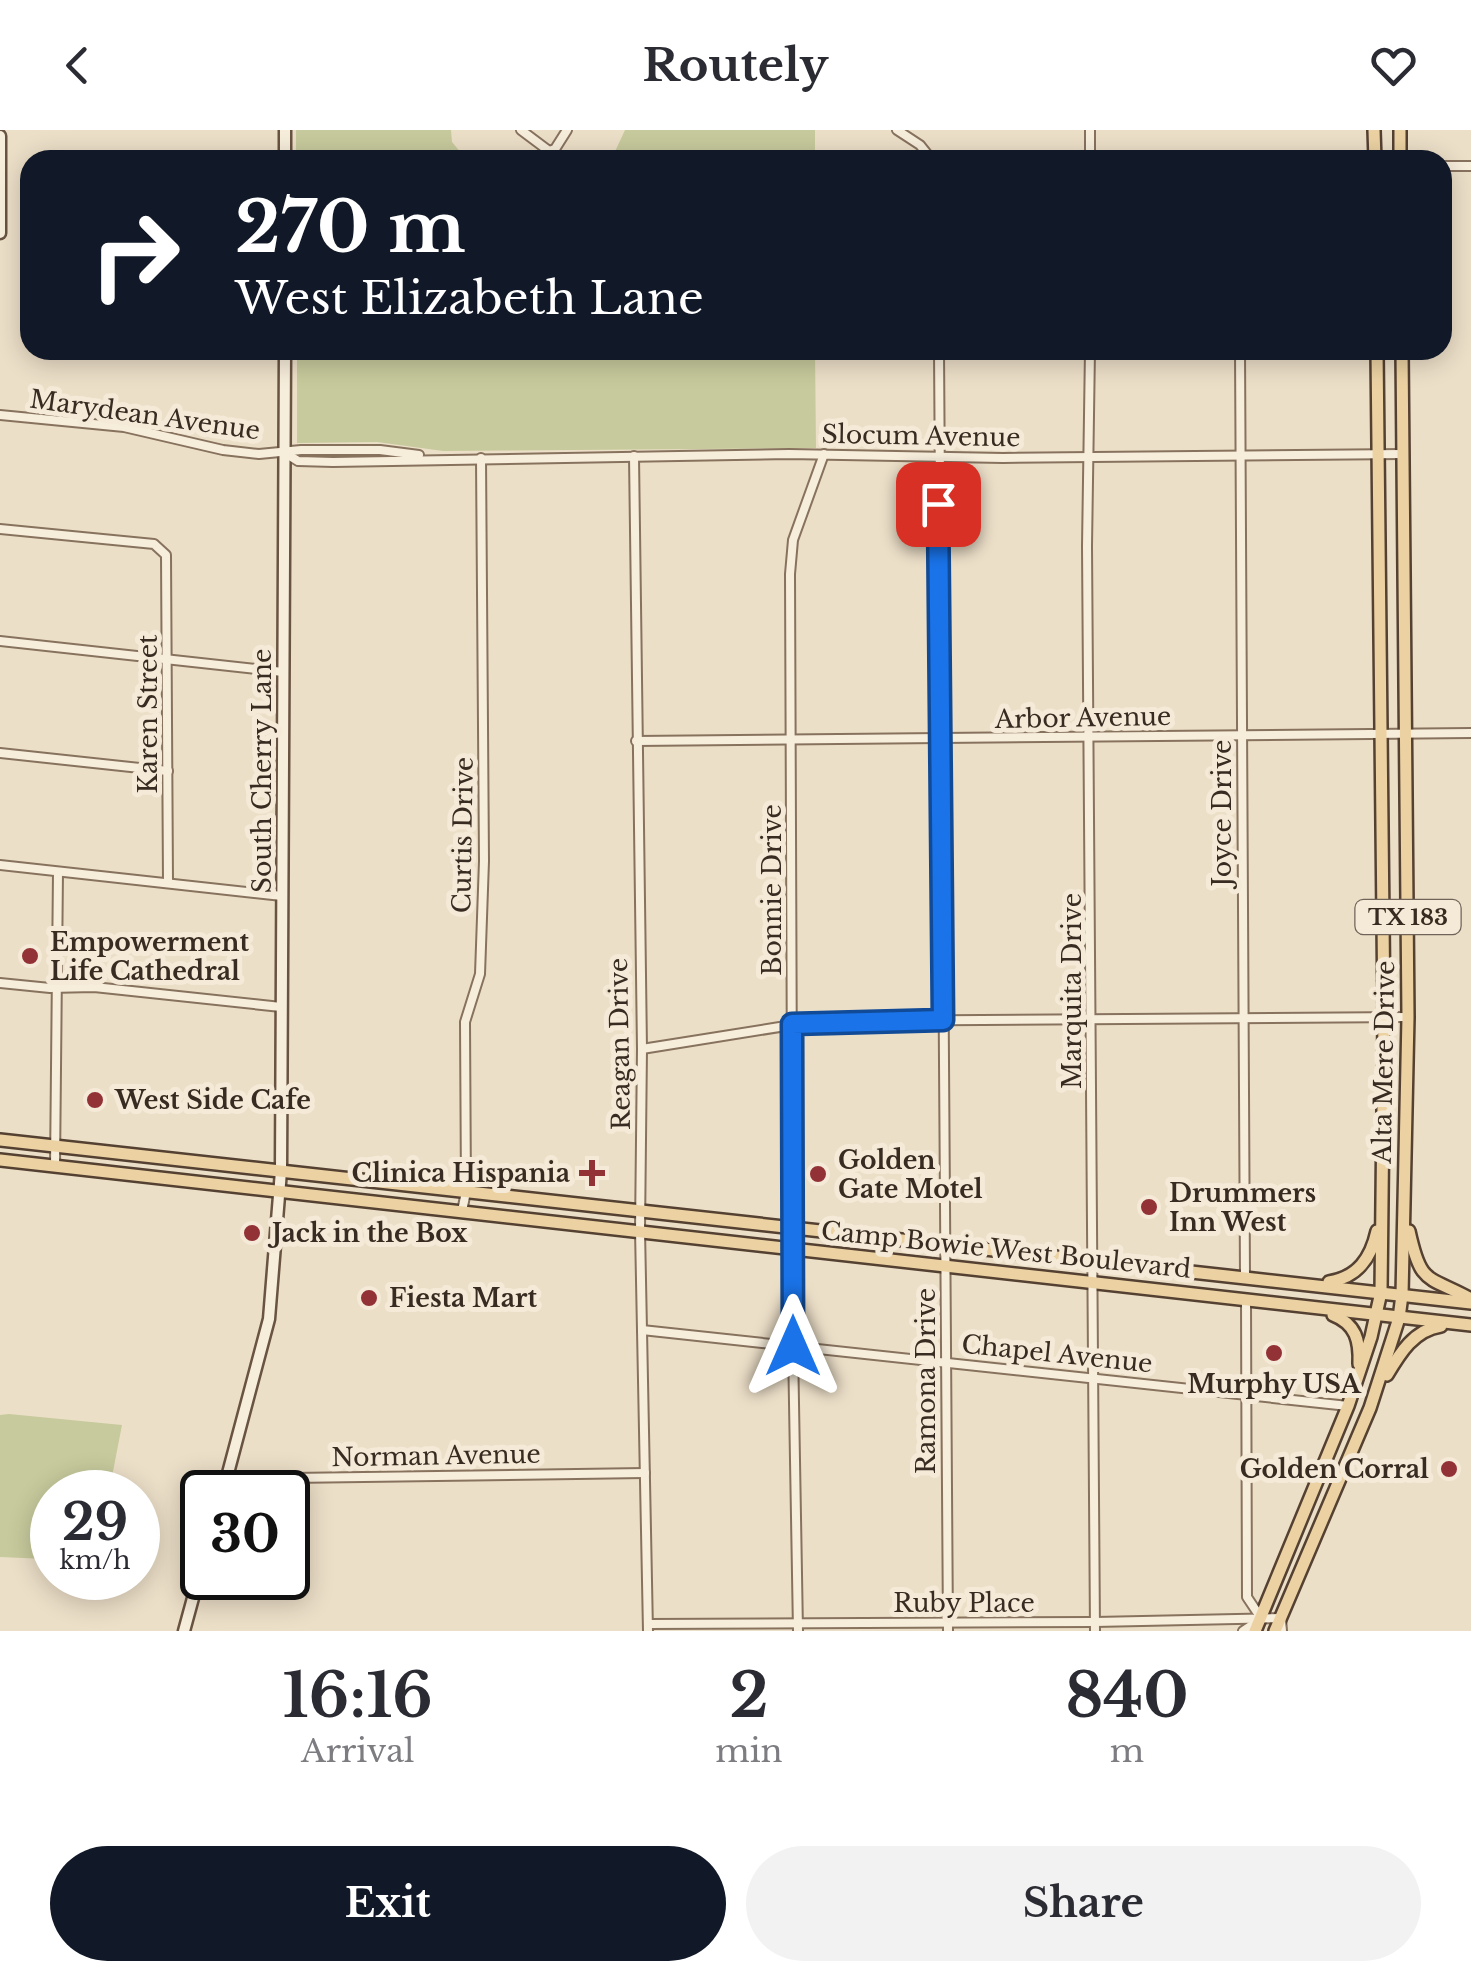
<!DOCTYPE html>
<style>
:root{--surface:#fff;--page:#f2f2f3;--text:#2b2b33;--muted:#7c7c81;--accent:#111827}
body{margin:0;font-family:"Libre Baskerville",serif;background:var(--page);color:var(--text);height:100vh;display:flex;flex-direction:column;font-size:38px;white-space:nowrap}
*{box-sizing:border-box;margin:0}
p{font-size:32px;color:var(--muted)}
.icon{flex:none;width:55px;height:55px;fill:none;stroke:currentColor;stroke-width:2;stroke-linecap:round;stroke-linejoin:round}
.map{position:relative;height:1501px;overflow:hidden}
.sheet{display:flex;flex-direction:column;background:var(--surface);flex:1}
.sheet>*{flex:none}
.guide{position:absolute;left:20px;top:20px;width:1432px;height:210px;border-radius:30px;box-shadow:0 5px 25px #0003;background:#111827;color:#fff;overflow:hidden}
.speed{position:absolute;left:30px;top:1340px;display:flex;gap:20px;font-size:50px;font-weight:700;text-align:center}
.speed>*{display:grid;place-content:center;width:130px;height:130px;border-radius:50%;background:var(--surface);box-shadow:0 5px 25px #0003;line-height:1}
.speed small{font-size:25px;font-weight:400}
.speed .limit{border:5px solid #111;border-radius:15px;background:#fff;color:#111}
.pin{position:absolute;display:grid;place-items:center;width:85px;height:85px;color:#fff;margin:-42px;border-radius:20px;box-shadow:0 5px 15px #0006}
.me{position:absolute;width:110px;margin:-55px;rotate:0deg;stroke-linejoin:round;filter:drop-shadow(0 0 8px #0008)}
.turn{display:flex;align-items:center;gap:35px;height:210px;padding:0 50px;font-size:45px}
.turn .icon{width:130px;height:130px;stroke-width:2.5}
.turn b{display:block;font-size:70px;line-height:85px}
.eta{display:flex;justify-content:space-evenly;align-items:center;height:170px;text-align:center}
.eta b{font-size:60px;font-weight:700;line-height:70px}
.primary-button{display:flex;gap:20px;margin-top:auto;padding:20px 50px}
.primary-button a{flex:1;height:115px;border-radius:60px;background:var(--accent);color:#fff;font-size:40px;font-weight:700;line-height:115px;text-align:center}
.primary-button a+a{background:var(--page);color:var(--text)}
header{display:flex;justify-content:space-between;align-items:center;height:130px;padding:0 50px;background:var(--surface);font-size:45px;font-weight:700}
.map>svg:first-child{display:block}
</style>
<header><svg class="icon" aria-label="back" viewBox="0 0 24 24"><path d="M15 5l-7 7 7 7"/></svg>Routely<svg class="icon" aria-label="heart" viewBox="0 0 24 24"><path d="M12 20l-8-8c-3-5 5-10 8-4 3-6 11-1 8 4z"/></svg></header>
<div class="map">
<svg width="1471" height="1501" viewBox="0 0 1471 1501">
<rect width="100%" height="100%" fill="#ecdfc8"/>
<g fill="#c7ca9c">
<polygon points="296,0 451,0 452,12 467,30 296,30"/>
<polygon points="625,0 815,0 815,30 611,30"/>
<polygon points="297,220 815,220 816,318 443,321 377,312 297,313"/>
<polygon points="9,1284 122,1295 109,1362 52,1362 52,1427 46,1429 0,1427 0,1285"/>
</g>
<g fill="none" stroke-linecap="round" stroke-linejoin="round">
<defs>
<g id="street">
<polyline points="521,0 549,21 555,19 567,0"/>
<polyline points="897,0 920,15 932,30"/>
<polyline points="1090,30 1090,0"/>
<polyline points="1442,36 1471,36"/>
<polyline points="939,220 948,1501"/>
<polyline points="1090,220 1087,416 1095,1501"/>
<polyline points="1240,220 1245,1147"/>
<polyline points="0,285 124,297 223,320 259,324 301,320 380,320 419,325"/>
<polyline points="285,323 298,331 333,332 789,324 1003,328 1403,324"/>
<polyline points="634,326 642,919 640,1100 648,1501"/>
<polyline points="0,399 154,414 166,425 168,753"/>
<polyline points="0,511 283,542"/>
<polyline points="636,611 1471,603"/>
<polyline points="0,623 168,641"/>
<polyline points="0,735 282,766"/>
<polyline points="0,853 50,858 94,857 281,877"/>
<polyline points="642,919 792,895 837,891 1408,887"/>
<polyline points="55,1036 58,742"/>
<polyline points="462,1081 466,1062 465,892 480,844 484,731 481,328"/>
<polyline points="1246,1169 1247,1467 1261,1488"/>
<polyline points="642,1200 1348,1276"/>
<polyline points="227,1349 645,1343"/>
<polyline points="648,1494 1095,1492 1281,1488 1282,1501"/>
<polyline points="798,1501 793,1216 790,444 793,410 824,324"/>
<polyline points="1243,1501 1258,1491"/>
</g>
<g id="secondary">
<polyline points="285,0 285,30"/>
<polyline points="0,6 0,103"/>
<polyline points="223,1362 269,1189 281,1041 285,220"/>
<polyline points="184,1501 202,1435"/>
</g>
<g id="primary">
<polyline points="1374,0 1375,30"/>
<polyline points="1400,30 1400,0"/>
<polyline points="0,1010 1471,1173"/>
<polyline points="0,1030 1471,1195"/>
<path d="M1409 1101C1421 1156 1427 1145 1471 1169"/>
<path d="M1329 1152C1358 1147 1371 1128 1377 1101"/>
<path d="M1333 1185C1356 1194 1360 1211 1359 1234"/>
<path d="M1387 1245C1400 1223 1414 1200 1441 1196"/>
<polyline points="1255,1501 1348,1276 1371,1207 1381,1162 1384,887 1377,220"/>
<polyline points="1275,1501 1370,1278 1399,1188 1402,1165 1408,887 1402,220"/>
</g>
</defs>
<use href="#street" stroke="#87725e" stroke-width="12"/>
<use href="#secondary" stroke="#695341" stroke-width="15"/>
<use href="#primary" stroke="#554132" stroke-width="16"/>
<use href="#street" stroke="#f7eddb" stroke-width="8"/>
<use href="#secondary" stroke="#f7eddb" stroke-width="10"/>
<use href="#primary" stroke="#ecd2a3" stroke-width="11"/>
</g>
<g fill="none" stroke-linecap="round" stroke-linejoin="round">
<defs>
<polyline id="route" points="793,1216 792,894 943,890 938,374"/>
</defs>
<use href="#route" stroke="#114b97" stroke-width="25"/>
<use href="#route" stroke="#1a73e8" stroke-width="18"/>
</g>
<g fill="#923237" stroke="#f4ead7" stroke-width="4">
<circle cx="30" cy="826" r="10"/>
<circle cx="95" cy="970" r="10"/>
<path d="M587 1028h10v10h10v10h-10v10h-10v-10h-10v-10h10z"/>
<circle cx="818" cy="1044" r="10"/>
<circle cx="1149" cy="1077" r="10"/>
<circle cx="252" cy="1103" r="10"/>
<circle cx="369" cy="1168" r="10"/>
<circle cx="1274" cy="1223" r="10"/>
<circle cx="1449" cy="1339" r="10"/>
</g>
<g text-anchor="middle" dominant-baseline="central" stroke-width="10" stroke-linejoin="round" paint-order="stroke">
<rect fill="#f4ead7" stroke="#706458" stroke-width="2.5" x="1355.5" y="770" width="105" height="34" rx="8"/>
<g font-size="22" font-weight="bold" fill="#382b21">
<text x="1408" y="787">TX 183</text>
</g>
<g font-size="25" fill="#382b21" stroke="#f4ead7">
<text transform="translate(145 285) rotate(8)">Marydean Avenue</text>
<text transform="translate(921 306) rotate(1)">Slocum Avenue</text>
<text transform="translate(148 584) rotate(-90)">Karen Street</text>
<text transform="translate(1083 588) rotate(-1)">Arbor Avenue</text>
<text transform="translate(262 641) rotate(-90)">South Cherry Lane</text>
<text transform="translate(1222 683) rotate(-90)">Joyce Drive</text>
<text transform="translate(463 705) rotate(-89)">Curtis Drive</text>
<text transform="translate(772 760) rotate(-90)">Bonnie Drive</text>
<text transform="translate(1072 861) rotate(-90)">Marquita Drive</text>
<text transform="translate(620 914) rotate(-91)">Reagan Drive</text>
<text transform="translate(1384 932) rotate(-89)">Alta Mere Drive</text>
<text transform="translate(1006 1120) rotate(6)">Camp Bowie West Boulevard</text>
<text transform="translate(1057 1224) rotate(6)">Chapel Avenue</text>
<text transform="translate(926 1251) rotate(-90)">Ramona Drive</text>
<text transform="translate(436 1326) rotate(-1)">Norman Avenue</text>
<text x="964" y="1473">Ruby Place</text>
</g>
<g font-size="25" font-weight="bold" fill="#382b21" stroke="#f4ead7" text-anchor="start">
<text x="50" y="812">Empowerment<tspan x="50" dy="29">Life Cathedral</tspan></text>
<text x="115" y="970">West Side Cafe</text>
<text x="838" y="1030">Golden<tspan x="838" dy="29">Gate Motel</tspan></text>
<text x="570" y="1043" text-anchor="end">Clinica Hispania</text>
<text x="1169" y="1063">Drummers<tspan x="1169" dy="29">Inn West</tspan></text>
<text x="272" y="1103">Jack in the Box</text>
<text x="389" y="1168">Fiesta Mart</text>
<text x="1274" y="1254" text-anchor="middle">Murphy USA</text>
<text x="1429" y="1339" text-anchor="end">Golden Corral</text>
</g>
</g>
</svg>
<div class="speed"><div>29<small>km/h</small></div><div class="limit">30</div></div>
<div class="pin" style="left:938px;top:374px;background:#d93025"><svg class="icon" aria-label="arrive" viewBox="0 0 24 24"><path d="M6 21V4h12l-3 4 3 4H6"/></svg></div>
<svg class="me" style="left:793px;top:1216px" viewBox="-20 -20 40 40"><path d="M0-17L14 15 0 8-14 15z" fill="#1a73e8" stroke="#fff" stroke-width="4"/></svg>
<div class="guide">
<div class="turn"><svg class="icon" aria-label="right" viewBox="0 0 24 24"><path d="M7 20v-9h11M14 6l5 5-5 5"/></svg><div><b>270 m</b>West Elizabeth Lane</div></div>
</div>
</div>
<section class="sheet">
<div class="eta">
<div><b>16:16</b><p>Arrival</p></div>
<div><b>2</b><p>min</p></div>
<div><b>840</b><p>m</p></div>
</div>
<div class="primary-button"><a>Exit</a><a>Share</a></div>
</section>
